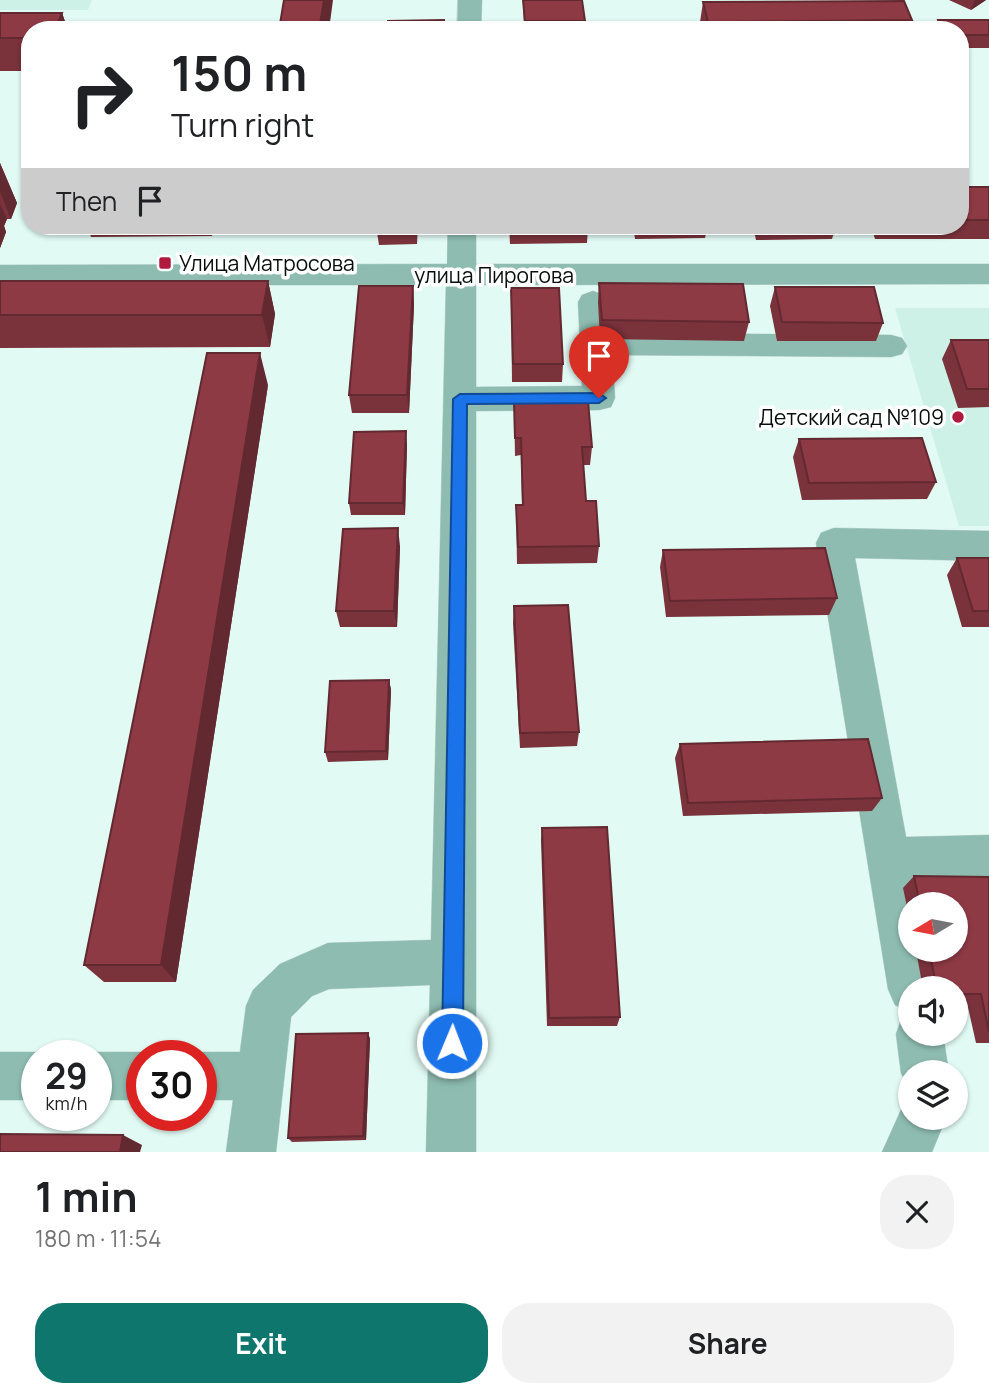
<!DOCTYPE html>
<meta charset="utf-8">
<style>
:root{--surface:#fff;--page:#f2f2f2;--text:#202124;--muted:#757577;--accent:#0f766e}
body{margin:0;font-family:Manrope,sans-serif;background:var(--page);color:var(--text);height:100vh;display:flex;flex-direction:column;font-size:26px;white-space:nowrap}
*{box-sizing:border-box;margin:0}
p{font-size:23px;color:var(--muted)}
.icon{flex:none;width:38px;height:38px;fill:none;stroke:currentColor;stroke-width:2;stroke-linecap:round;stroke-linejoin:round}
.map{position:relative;height:1152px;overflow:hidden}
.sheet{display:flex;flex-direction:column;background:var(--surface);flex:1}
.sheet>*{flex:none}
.banner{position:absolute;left:21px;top:21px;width:948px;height:214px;border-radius:28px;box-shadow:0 2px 5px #0004;background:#fff;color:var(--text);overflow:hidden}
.needle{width:46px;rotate:260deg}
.fabs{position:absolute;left:898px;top:892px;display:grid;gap:14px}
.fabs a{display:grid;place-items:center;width:70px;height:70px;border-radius:50%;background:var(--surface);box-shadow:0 2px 5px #0004;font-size:35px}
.speed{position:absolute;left:21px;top:1040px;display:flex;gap:14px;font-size:35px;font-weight:700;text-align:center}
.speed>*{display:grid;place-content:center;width:91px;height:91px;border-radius:50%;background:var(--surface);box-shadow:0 2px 5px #0004;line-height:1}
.speed small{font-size:18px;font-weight:400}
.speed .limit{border:10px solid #d22;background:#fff;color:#111}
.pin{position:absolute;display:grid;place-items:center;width:60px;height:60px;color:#fff;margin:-72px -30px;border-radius:50% 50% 50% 0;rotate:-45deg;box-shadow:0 0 7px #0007}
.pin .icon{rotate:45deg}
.me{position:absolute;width:77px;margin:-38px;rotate:1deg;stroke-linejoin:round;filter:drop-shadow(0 0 5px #0008)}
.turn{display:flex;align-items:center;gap:24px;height:147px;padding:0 35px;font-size:32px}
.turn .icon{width:91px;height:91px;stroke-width:2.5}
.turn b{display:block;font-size:49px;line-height:60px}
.then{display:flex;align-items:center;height:66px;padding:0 35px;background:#0003;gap:14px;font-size:26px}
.round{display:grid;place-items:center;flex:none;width:74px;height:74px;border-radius:28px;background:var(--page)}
.head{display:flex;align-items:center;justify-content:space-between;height:119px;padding:0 35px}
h1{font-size:42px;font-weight:700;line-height:52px}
.cta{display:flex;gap:14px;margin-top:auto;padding:14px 35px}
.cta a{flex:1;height:80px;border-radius:28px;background:var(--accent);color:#fff;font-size:28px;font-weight:700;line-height:80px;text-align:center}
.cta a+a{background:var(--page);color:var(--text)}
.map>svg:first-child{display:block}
</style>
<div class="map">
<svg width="989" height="1152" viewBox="0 0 989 1152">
<rect width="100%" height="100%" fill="#e1fbf4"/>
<g fill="#cef1e7">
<polygon points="0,0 92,0 88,10 0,10"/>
<polygon points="895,308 989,308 989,526 959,526"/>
</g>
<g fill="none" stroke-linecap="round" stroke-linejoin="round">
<defs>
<g id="minor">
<polygon points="458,0 482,0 481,30 457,30"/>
<polygon points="448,226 476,226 476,264 989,264 989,284 476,285 476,387 582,386 578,302 582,295 593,291 604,295 608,302 611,333 891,335 902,338 907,346 902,354 891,357 612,355 615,398 611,407 599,410 476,411 476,1152 426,1152 430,985 329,989 312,996 291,1017 276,1152 226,1152 233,1100 201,1100 201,1055 193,1055 201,1052 240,1052 246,1006 253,990 280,964 328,943 431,940 446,285 0,285 0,265 447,264"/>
<polygon points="834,528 989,531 989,561 855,558 906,837 989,835 989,877 914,878 919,905 910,905 910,950 927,950 934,989 910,989 910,1012 895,1005 888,989 816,543 821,533"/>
<polygon points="910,1014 910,1034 943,1034 949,1073 910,1073 910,1091 901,1073 896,1034 902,1017"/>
<polygon points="0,1052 37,1052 45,1055 37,1055 37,1100 0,1100"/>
<polygon points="96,1052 142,1052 150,1055 142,1055 142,1100 96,1100 96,1055 88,1055"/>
<polygon points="910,1099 910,1118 946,1118 932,1152 882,1152 905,1101"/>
</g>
</defs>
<use href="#minor" stroke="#bed5cf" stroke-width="1"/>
<use href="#minor" fill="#8ebcb0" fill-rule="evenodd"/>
</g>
<g fill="#7a323b">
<polygon points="523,0 585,21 584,30 524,30"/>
<polygon points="949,0 986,0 971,10"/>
<polygon points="703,2 912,20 909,30 702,30 700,22"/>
<polygon points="0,13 62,13 68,30 30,30 30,71 0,71"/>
<polygon points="938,20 989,20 989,48 961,48 961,30 934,30"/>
<polygon points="0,163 17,203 11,219 7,219 4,226 6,232 0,248"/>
<polygon points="961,187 989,187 989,239 875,239 871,226 961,226"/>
<polygon points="87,226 214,226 212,236 91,237"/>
<polygon points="257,226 329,226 328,234 259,235"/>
<polygon points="376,226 418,226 417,244 379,245"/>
<polygon points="509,226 588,226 587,243 510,244"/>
<polygon points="633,226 708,226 705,238 635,239"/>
<polygon points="753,226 836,226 832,239 756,240"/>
<polygon points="0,281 268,281 275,314 270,347 0,348"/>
<polygon points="599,283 749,322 744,341 600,339 598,302"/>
<polygon points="413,286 414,305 409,413 352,413 349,395"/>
<polygon points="775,287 883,323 876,341 777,341 770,306"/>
<polygon points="511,288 563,364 562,382 512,382"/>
<polygon points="951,340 989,340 989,407 958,408 942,359"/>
<polygon points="268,385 176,982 104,982 84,965"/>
<polygon points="514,402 592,447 590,465 583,465 586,501 599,546 597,563 517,564 516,505 522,505 521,455 515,456"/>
<polygon points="799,439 936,482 927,499 802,500 793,457"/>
<polygon points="407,444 405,515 351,515 349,503"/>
<polygon points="400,546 397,627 340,627 336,611"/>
<polygon points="663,550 837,598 829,615 666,617 660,567"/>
<polygon points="957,558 989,558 989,627 962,627 947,575"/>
<polygon points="514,606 579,732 577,746 520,748 513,623"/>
<polygon points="389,680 391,690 388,760 328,762 325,752"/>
<polygon points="680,744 882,798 872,811 683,816 675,758"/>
<polygon points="542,828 620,1017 617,1026 547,1026 541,840"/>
<polygon points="914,876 989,877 989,1043 976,1043 967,1003 956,1003 956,989 923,989 916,950 956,950 956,905 910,905 910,921 903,888"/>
<polygon points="368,1033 370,1039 366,1140 292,1142 288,1138"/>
</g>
<g fill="#632930">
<polygon points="324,0 333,0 329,30 319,30"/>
<polygon points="975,0 986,0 971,10"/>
<polygon points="62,13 68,30 55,30"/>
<polygon points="0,163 17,203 11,219 0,192"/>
<polygon points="0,204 7,219 4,226 6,232 0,248"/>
<polygon points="209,226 214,226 212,236"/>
<polygon points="268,281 275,314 270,347 262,315"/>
<polygon points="413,286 414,305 409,413 407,395"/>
<polygon points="260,353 268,385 176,982 161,965"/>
<polygon points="406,431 407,444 405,515 403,503"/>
<polygon points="398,528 400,546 397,627 394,611"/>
<polygon points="389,680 391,690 388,760 386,751"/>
<polygon points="368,1033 370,1039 366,1140 363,1136"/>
<polygon points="123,1135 142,1145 140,1152 120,1152"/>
</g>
<g fill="#8e3a45" stroke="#632930" stroke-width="2">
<polygon points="284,0 324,0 319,30 279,30"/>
<polygon points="523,0 582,0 585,21 525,21"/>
<polygon points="904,1 912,20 708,22 703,2"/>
<polygon points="0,13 62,13 55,30 30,30 30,38 0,38"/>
<polygon points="444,20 444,30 388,30 388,21"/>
<polygon points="938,20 989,20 989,35 961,35 961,30 942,30"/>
<rect x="961" y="187" width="28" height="33"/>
<polygon points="0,281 268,281 262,315 0,315"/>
<polygon points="599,283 743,284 749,322 602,320"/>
<polygon points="359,286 413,286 407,395 349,395"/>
<polygon points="775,287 874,287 883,323 782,322"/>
<polygon points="511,288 559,288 563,364 513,364"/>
<polygon points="951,340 989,340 989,389 967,389"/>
<polygon points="207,353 260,353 161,965 84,965"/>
<polygon points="588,401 592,447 582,447 586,501 596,501 599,546 518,547 516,505 523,505 521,438 515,438 514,402"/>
<polygon points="406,431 403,503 349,503 354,432"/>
<polygon points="922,438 936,482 809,483 799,439"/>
<polygon points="398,528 394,611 336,611 343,529"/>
<polygon points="825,548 837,598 670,601 663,550"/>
<polygon points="957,558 989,558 989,611 973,611"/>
<polygon points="568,605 579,732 520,733 514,606"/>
<polygon points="389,680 386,751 325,752 330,681"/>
<polygon points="868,739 882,798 688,803 680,744"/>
<polygon points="607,827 620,1017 549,1018 542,828"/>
<polygon points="914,876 989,877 989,1032 981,994 956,994 956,989 937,989 929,950 956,950 956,905 920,905"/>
<polygon points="368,1033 363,1136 288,1138 296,1034"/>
<polygon points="0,1134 123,1135 120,1152 0,1152"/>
</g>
<polygon fill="#1a73e8" stroke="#114b97" stroke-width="2" points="599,393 606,398 599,403 467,404 463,1043 460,1050 452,1053 445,1050 442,1043 453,399 460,394"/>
<g fill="#af1b3f" stroke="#fff" stroke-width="2.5">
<rect x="158" y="256" width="14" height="14" rx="3.5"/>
<circle cx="958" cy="417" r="7"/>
</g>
<g text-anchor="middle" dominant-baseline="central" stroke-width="7" stroke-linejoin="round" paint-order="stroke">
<g font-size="21" fill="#060e0c" stroke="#fff" text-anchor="start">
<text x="179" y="263">Улица Матросова</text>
<text x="944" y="417" text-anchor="end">Детский сад №109</text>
</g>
<g font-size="21" fill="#060e0c" stroke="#fff">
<text x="494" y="275">улица Пирогова</text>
</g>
</g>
</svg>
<div class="fabs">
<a><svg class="needle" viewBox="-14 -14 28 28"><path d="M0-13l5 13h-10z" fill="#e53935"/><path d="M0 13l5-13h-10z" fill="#757577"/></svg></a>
<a><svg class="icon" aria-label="sound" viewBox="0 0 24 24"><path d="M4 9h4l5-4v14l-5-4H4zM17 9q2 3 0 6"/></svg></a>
<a><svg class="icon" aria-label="layers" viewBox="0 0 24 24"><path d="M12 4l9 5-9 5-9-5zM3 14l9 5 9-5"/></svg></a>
</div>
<div class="speed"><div>29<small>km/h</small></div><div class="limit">30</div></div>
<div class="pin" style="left:599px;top:398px;background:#d93025"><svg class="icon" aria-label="arrive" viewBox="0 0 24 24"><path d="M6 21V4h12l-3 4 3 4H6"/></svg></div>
<svg class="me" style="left:452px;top:1043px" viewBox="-20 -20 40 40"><circle r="17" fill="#1a73e8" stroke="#fff" stroke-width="3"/><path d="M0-11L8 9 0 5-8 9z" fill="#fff"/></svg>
<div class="banner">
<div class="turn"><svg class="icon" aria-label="right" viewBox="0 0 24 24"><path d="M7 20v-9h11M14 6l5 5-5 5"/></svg><div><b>150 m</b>Turn right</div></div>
<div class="then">Then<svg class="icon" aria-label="arrive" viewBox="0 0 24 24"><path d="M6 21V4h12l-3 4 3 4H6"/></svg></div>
</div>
</div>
<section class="sheet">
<div class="head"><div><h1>1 min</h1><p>180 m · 11:54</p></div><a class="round"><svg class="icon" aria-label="close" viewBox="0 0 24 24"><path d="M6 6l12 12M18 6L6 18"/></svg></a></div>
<div class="cta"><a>Exit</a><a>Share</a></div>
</section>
